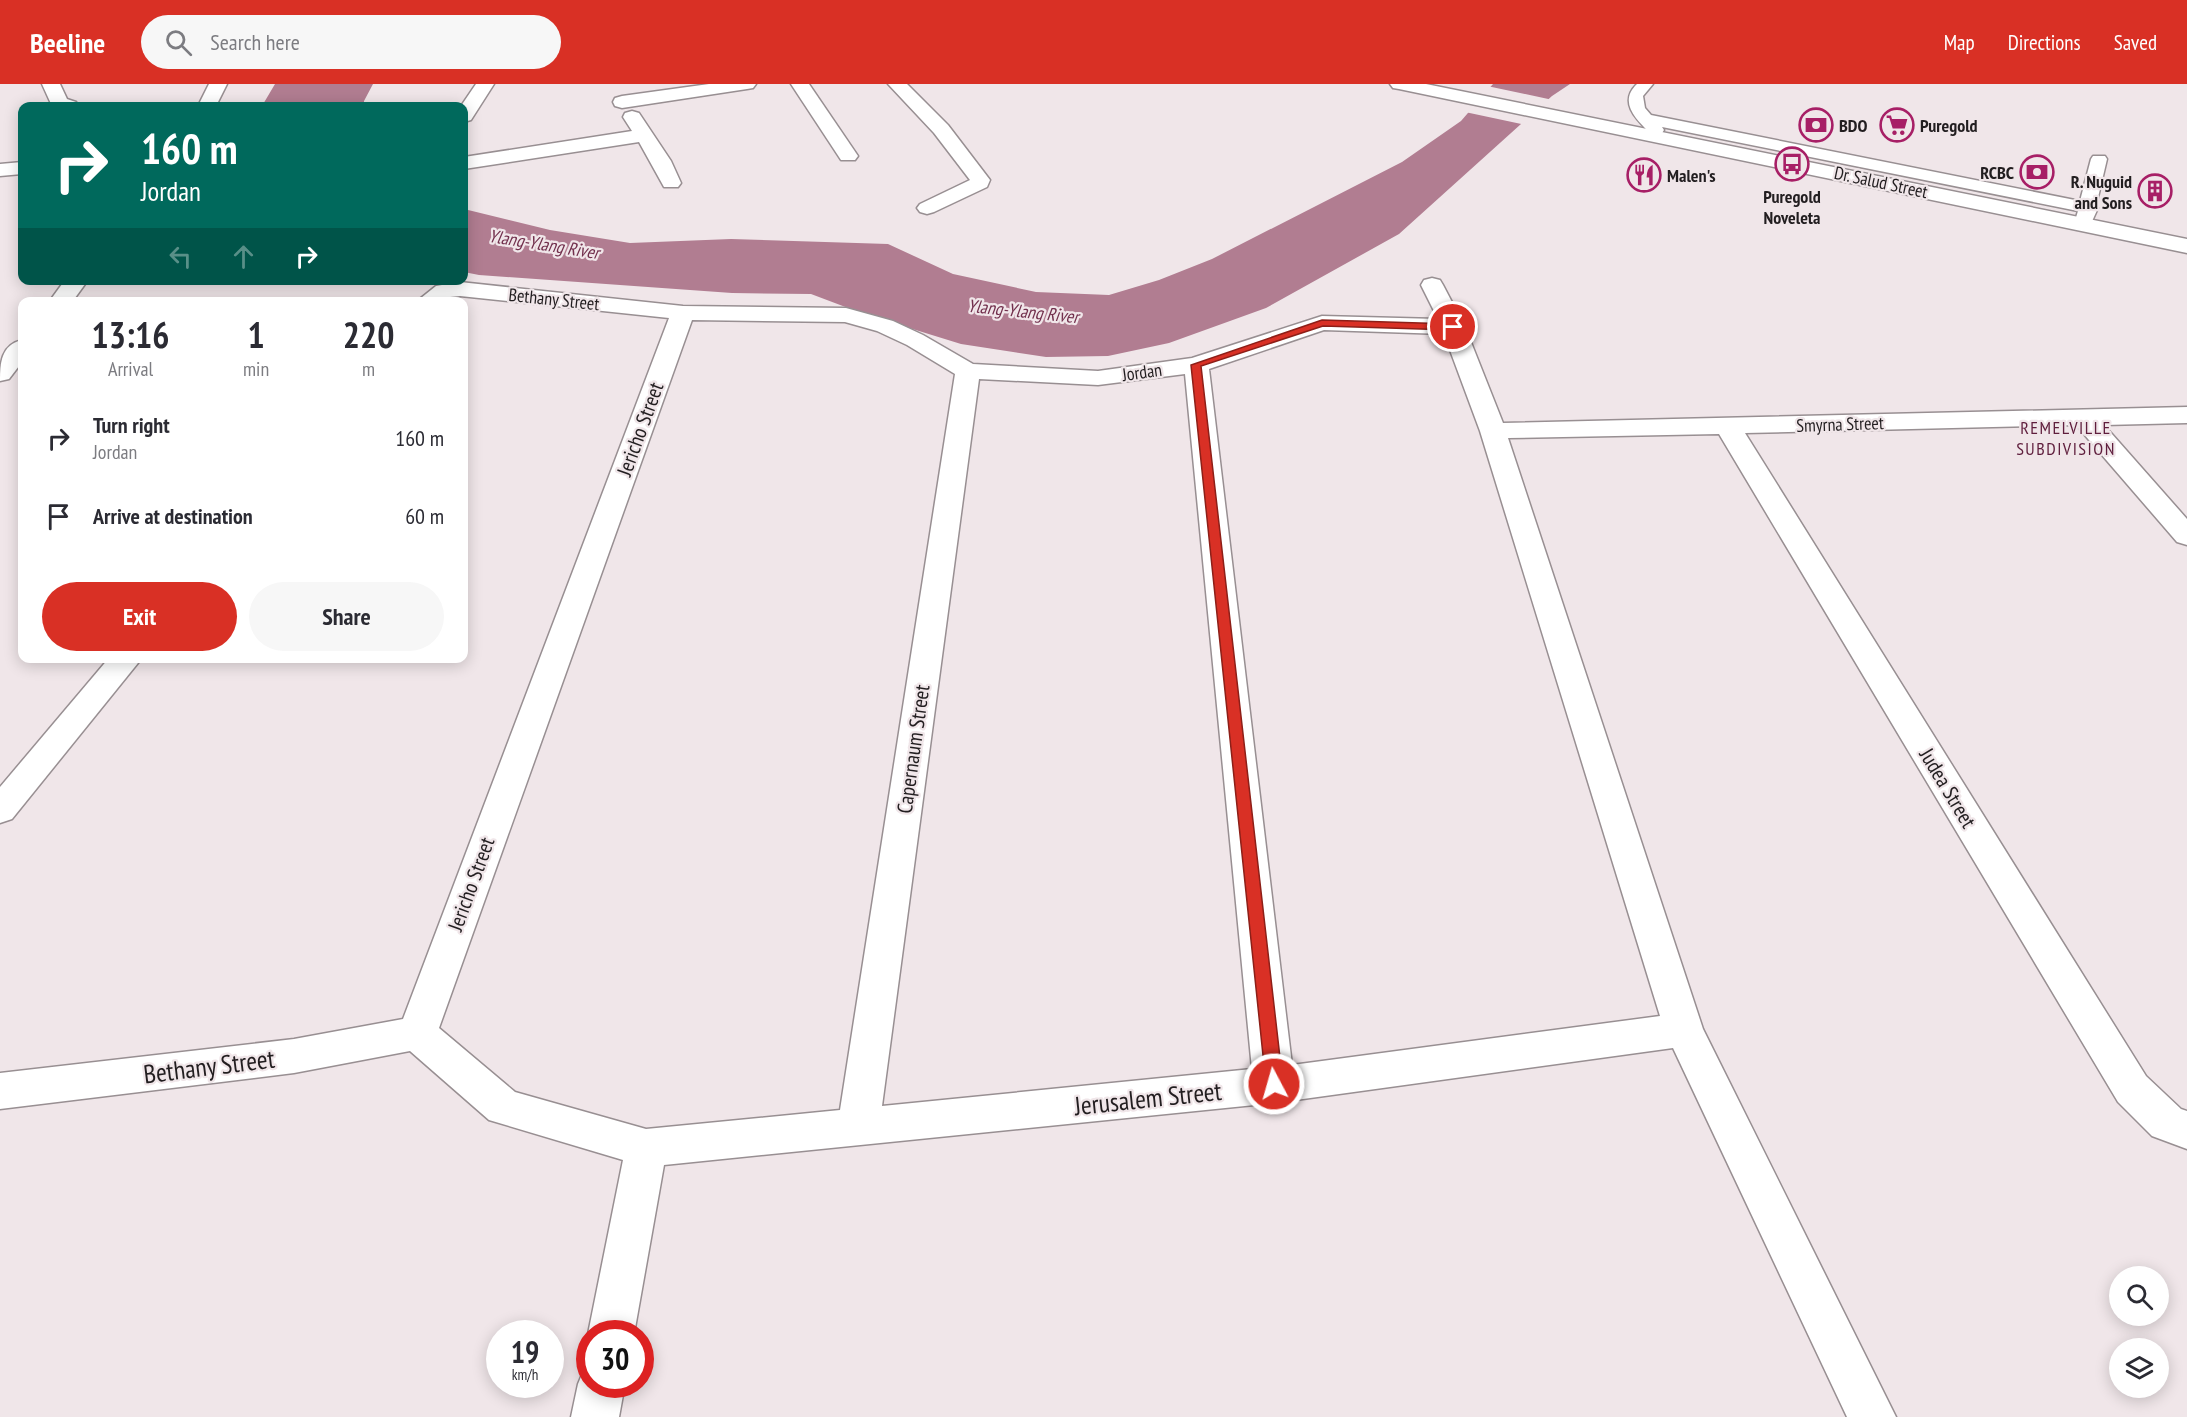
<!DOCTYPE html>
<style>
:root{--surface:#fff;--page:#f7f7f7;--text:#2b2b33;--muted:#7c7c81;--accent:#d93025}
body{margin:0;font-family:"PT Sans Narrow",sans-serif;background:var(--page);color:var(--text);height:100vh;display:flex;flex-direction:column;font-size:22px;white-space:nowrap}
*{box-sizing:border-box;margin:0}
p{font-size:20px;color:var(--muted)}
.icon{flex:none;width:33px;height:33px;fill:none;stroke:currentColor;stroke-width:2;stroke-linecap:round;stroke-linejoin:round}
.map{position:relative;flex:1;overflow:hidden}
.side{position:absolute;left:18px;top:213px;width:450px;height:366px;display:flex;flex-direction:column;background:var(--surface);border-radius:12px;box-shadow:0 3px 15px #0003}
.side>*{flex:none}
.top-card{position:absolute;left:18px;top:18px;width:450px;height:183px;border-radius:12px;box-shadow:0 3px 15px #0003;background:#00695c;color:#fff;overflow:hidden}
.buttons{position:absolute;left:2109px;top:1182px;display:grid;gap:12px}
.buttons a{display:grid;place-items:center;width:60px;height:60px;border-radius:50%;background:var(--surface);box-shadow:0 3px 15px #0003;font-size:30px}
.speed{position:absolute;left:486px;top:1236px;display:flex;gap:12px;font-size:30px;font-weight:700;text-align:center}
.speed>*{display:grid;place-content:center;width:78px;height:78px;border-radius:50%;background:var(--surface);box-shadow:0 3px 15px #0003;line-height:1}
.speed small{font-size:15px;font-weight:400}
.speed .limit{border:9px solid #d22;background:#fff;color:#111}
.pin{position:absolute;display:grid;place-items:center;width:51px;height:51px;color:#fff;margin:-26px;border:3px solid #fff;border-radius:50%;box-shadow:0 2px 6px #0007}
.me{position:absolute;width:66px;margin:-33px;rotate:354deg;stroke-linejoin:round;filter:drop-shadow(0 0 4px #0008)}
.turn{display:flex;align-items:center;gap:21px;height:126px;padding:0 24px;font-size:27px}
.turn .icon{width:78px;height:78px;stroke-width:2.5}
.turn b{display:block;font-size:42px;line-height:51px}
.lanes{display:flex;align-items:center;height:57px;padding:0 24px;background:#0003;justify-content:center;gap:30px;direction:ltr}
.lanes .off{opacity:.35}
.eta{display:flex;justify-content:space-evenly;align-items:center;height:102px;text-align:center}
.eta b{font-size:36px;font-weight:600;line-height:42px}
.cta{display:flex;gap:12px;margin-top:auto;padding:12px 24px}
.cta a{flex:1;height:69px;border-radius:36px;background:var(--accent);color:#fff;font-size:24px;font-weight:600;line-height:69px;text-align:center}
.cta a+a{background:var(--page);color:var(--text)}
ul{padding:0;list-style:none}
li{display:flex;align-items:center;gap:18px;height:78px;padding:0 24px}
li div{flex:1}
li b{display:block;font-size:22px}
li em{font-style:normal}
header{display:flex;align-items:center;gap:36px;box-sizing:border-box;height:84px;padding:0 30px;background:var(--accent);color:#fff}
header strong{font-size:28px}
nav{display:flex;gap:33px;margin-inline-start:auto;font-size:21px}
.search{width:420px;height:54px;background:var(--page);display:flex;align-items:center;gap:15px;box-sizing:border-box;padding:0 21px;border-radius:33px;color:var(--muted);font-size:22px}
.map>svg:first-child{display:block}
</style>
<header>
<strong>Beeline</strong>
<div class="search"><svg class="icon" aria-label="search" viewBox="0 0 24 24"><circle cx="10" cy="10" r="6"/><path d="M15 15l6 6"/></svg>Search here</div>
<nav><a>Map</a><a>Directions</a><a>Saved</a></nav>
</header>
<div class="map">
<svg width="2187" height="1333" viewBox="0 0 2187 1333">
<rect width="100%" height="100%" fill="#f0e6e9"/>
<g fill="#b17d91">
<polygon points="275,0 373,0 364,17 364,22 262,22"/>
<polygon points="1493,0 1570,0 1552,12 1399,150 1266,224 1169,259 1108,272 1046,273 961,260 864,230 811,210 732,209 479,191 464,188 464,125 550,146 630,159 731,155 888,160 953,190 1036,208 1109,211 1159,196 1212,175 1402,78 1461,37"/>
</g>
<polygon fill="#f0e6e9" points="1487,2 1553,16 1526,41 1465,28"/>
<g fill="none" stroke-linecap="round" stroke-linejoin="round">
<defs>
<path id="lane" d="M1637 0H1653L1643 12 1645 24 1651 31 2080 117 2091 75 2093 72H2105L2107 75 2096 122 2098 124 2089 144H2077L2074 140 2078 127 1662 43 1664 46 1662 49H1650C1636 35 1618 18 1637 0Z"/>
<g id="street">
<polygon points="42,0 60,0 67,15 76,18 78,22 52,22"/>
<polygon points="476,0 494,0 471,36 464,38 464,22 461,22"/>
<polygon points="709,0 756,0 753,4 747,5 622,24 615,22 613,18 615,14 622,12"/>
<polygon points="791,0 809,0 858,72 855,76 841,76"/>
<polygon points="888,0 907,0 948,41 990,96 987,103 934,128 927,130 920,128 917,124 920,120 970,96 934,49"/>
<polygon points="632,27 639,29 671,77 681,99 678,103 664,103 639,58 464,85 464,73 632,47 623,33 625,29"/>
<polygon points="22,78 22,90 0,92 0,80"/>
<path d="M1432 194 1440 196 1443 201 1465 243 1503 339 2187 323V339L2104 341 2187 435V461L2177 458 2076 341 1745 349 2146 992 2181 1025 2187 1027V1065L2152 1052 2118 1018 1719 350 1508 354 1703 945 1896 1333H1847L1673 964 1274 1019 664 1081 634 1250H590V1254L588 1250 623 1076 489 1036 410 967 294 989 0 1025V989L294 955 403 935 669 234 460 212 450 213 443 218H416L436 202 460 198 683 222 846 224 893 237 923 251 973 280 1098 287 1192 274 1322 232 1438 235 1421 201 1424 196ZM692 236 845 238 877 247 907 261 955 290 840 1026 646 1045 515 1008 439 944ZM1324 246 1444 250 1480 347 1660 932 1292 981 1209 285ZM1185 290 1252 985 882 1022 979 295 1098 301Z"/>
<polygon points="109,574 142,574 12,735 0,739 0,703"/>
<polygon points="590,1282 590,1300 625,1300 619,1333 571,1333 578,1300 585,1283"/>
</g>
<g id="secondary">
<polygon points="209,0 227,0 216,22 198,22"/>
<polygon points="1390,0 1426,0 2187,155 2187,169 1399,5 1393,4"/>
<polygon points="65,196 88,196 72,218 49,218"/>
<path d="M22 256V278L9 295 0 297C0 279 1 261 22 256Z"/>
</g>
</defs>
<use href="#lane" stroke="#988f92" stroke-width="3"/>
<use href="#street" stroke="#988f92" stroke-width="3"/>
<use href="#secondary" stroke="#988f92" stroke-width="3"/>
<use href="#lane" fill="#fff" fill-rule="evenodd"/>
<use href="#street" fill="#fff" fill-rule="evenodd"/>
<use href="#secondary" fill="#fff" fill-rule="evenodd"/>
</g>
<polygon fill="#d93025" stroke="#8d1f18" stroke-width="1.5" points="1322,236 1453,240 1458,243 1453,246 1323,242 1201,282 1283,1000 1280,1006 1274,1008 1268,1006 1266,1000 1191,281"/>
<defs>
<symbol id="bank-ring" viewBox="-11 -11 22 22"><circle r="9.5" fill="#f0e6e9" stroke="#a71f66" stroke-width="1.5"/><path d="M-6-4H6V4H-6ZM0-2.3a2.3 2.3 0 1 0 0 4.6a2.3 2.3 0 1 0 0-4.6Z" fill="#a71f66"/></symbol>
<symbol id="supermarket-ring" viewBox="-11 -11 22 22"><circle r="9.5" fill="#f0e6e9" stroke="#a71f66" stroke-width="1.5"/><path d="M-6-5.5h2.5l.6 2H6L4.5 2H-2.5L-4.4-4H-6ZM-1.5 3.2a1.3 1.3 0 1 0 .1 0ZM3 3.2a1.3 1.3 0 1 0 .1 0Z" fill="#a71f66"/></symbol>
<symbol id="bus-ring" viewBox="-11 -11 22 22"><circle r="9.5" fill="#f0e6e9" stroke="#a71f66" stroke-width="1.5"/><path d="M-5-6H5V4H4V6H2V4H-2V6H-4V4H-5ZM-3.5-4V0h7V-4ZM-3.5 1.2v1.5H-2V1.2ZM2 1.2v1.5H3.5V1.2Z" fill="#a71f66"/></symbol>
<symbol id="restaurant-ring" viewBox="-11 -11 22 22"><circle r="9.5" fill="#f0e6e9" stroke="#a71f66" stroke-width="1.5"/><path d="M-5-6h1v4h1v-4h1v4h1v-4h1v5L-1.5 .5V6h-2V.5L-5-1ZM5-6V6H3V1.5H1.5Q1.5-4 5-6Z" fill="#a71f66"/></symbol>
<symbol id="building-ring" viewBox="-11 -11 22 22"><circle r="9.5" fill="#f0e6e9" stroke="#a71f66" stroke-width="1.5"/><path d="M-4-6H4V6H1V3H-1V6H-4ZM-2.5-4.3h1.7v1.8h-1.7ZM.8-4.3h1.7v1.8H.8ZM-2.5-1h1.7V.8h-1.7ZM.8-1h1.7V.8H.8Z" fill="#a71f66"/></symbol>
</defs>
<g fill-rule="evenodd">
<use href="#bank-ring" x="1797" y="22" width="38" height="38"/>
<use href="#supermarket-ring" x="1878" y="22" width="38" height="38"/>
<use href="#bus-ring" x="1773" y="61" width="38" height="38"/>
<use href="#bank-ring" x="2018" y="69" width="38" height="38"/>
<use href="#restaurant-ring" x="1625" y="72" width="38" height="38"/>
<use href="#building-ring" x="2136" y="88" width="38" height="38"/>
</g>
<g text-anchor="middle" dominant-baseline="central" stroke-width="4.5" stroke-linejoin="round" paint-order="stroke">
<g font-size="18" font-weight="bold" fill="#221e20" stroke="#f0e6e9" text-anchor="start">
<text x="1839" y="41">BDO</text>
<text x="1920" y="41">Puregold</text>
<text x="2014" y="88" text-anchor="end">RCBC</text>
<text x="1667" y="91">Malen's</text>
<text x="2132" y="97" text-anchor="end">R. Nuguid<tspan x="2132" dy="21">and Sons</tspan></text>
<text x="1792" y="112" text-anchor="middle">Puregold<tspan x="1792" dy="21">Noveleta</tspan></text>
</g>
<g font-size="18" fill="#221e20" stroke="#f0e6e9">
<text transform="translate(1881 98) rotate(12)">Dr. Salud Street</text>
<text transform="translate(554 215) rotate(6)">Bethany Street</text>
<text transform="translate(1142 288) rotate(-8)">Jordan</text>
<text transform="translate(1840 340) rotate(-2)">Smyrna Street</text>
</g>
<g font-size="18" font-style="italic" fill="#72304d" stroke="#f0e6e9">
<text transform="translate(544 160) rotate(9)">Ylang-Ylang River</text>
<text transform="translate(1023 227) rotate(6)">Ylang-Ylang River</text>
</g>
<g font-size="18" letter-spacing="1.5" fill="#5f1e3d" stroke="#f0e6e9">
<text x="2066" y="343">REMELVILLE<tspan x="2066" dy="21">SUBDIVISION</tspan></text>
</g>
<g font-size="21" fill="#221e20" stroke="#f0e6e9">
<text transform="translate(640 345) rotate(-70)">Jericho Street</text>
<text transform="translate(913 665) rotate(-82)">Capernaum Street</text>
<text transform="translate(1948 704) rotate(59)">Judea Street</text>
<text transform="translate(471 800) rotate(-70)">Jericho Street</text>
</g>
<g font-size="26" fill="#221e20" stroke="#f0e6e9">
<text transform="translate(209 982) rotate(-7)">Bethany Street</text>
<text transform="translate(1148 1014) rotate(-6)">Jerusalem Street</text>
</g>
</g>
</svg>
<div class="buttons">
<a><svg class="icon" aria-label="search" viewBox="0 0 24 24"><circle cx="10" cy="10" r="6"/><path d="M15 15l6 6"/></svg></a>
<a><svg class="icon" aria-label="layers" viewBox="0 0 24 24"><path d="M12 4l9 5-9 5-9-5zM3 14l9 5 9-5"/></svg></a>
</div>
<div class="speed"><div>19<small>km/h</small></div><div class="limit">30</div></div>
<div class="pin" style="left:1453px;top:243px;background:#d93025"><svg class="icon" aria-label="arrive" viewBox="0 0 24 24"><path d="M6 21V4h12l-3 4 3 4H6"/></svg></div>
<svg class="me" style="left:1274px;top:1000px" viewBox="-20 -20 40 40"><circle r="17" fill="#d93025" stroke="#fff" stroke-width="3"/><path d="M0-11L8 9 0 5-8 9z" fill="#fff"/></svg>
<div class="top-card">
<div class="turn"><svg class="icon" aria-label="right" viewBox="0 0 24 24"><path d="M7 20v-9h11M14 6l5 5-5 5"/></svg><div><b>160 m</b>Jordan</div></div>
<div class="lanes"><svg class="icon off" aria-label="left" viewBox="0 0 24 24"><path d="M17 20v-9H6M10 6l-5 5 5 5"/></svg><svg class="icon off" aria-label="ahead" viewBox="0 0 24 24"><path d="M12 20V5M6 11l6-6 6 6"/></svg><svg class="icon" aria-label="right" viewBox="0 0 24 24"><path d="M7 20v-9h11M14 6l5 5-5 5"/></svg></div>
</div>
<section class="side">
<div class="eta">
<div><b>13:16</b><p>Arrival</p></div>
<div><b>1</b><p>min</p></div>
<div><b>220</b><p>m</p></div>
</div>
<ul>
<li><svg class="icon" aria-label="right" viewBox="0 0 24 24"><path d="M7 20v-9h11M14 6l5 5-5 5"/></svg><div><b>Turn right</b><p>Jordan</p></div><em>160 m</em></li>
<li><svg class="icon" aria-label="arrive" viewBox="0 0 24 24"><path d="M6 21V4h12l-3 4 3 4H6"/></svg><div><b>Arrive at destination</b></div><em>60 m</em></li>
</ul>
<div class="cta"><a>Exit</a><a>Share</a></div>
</section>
</div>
